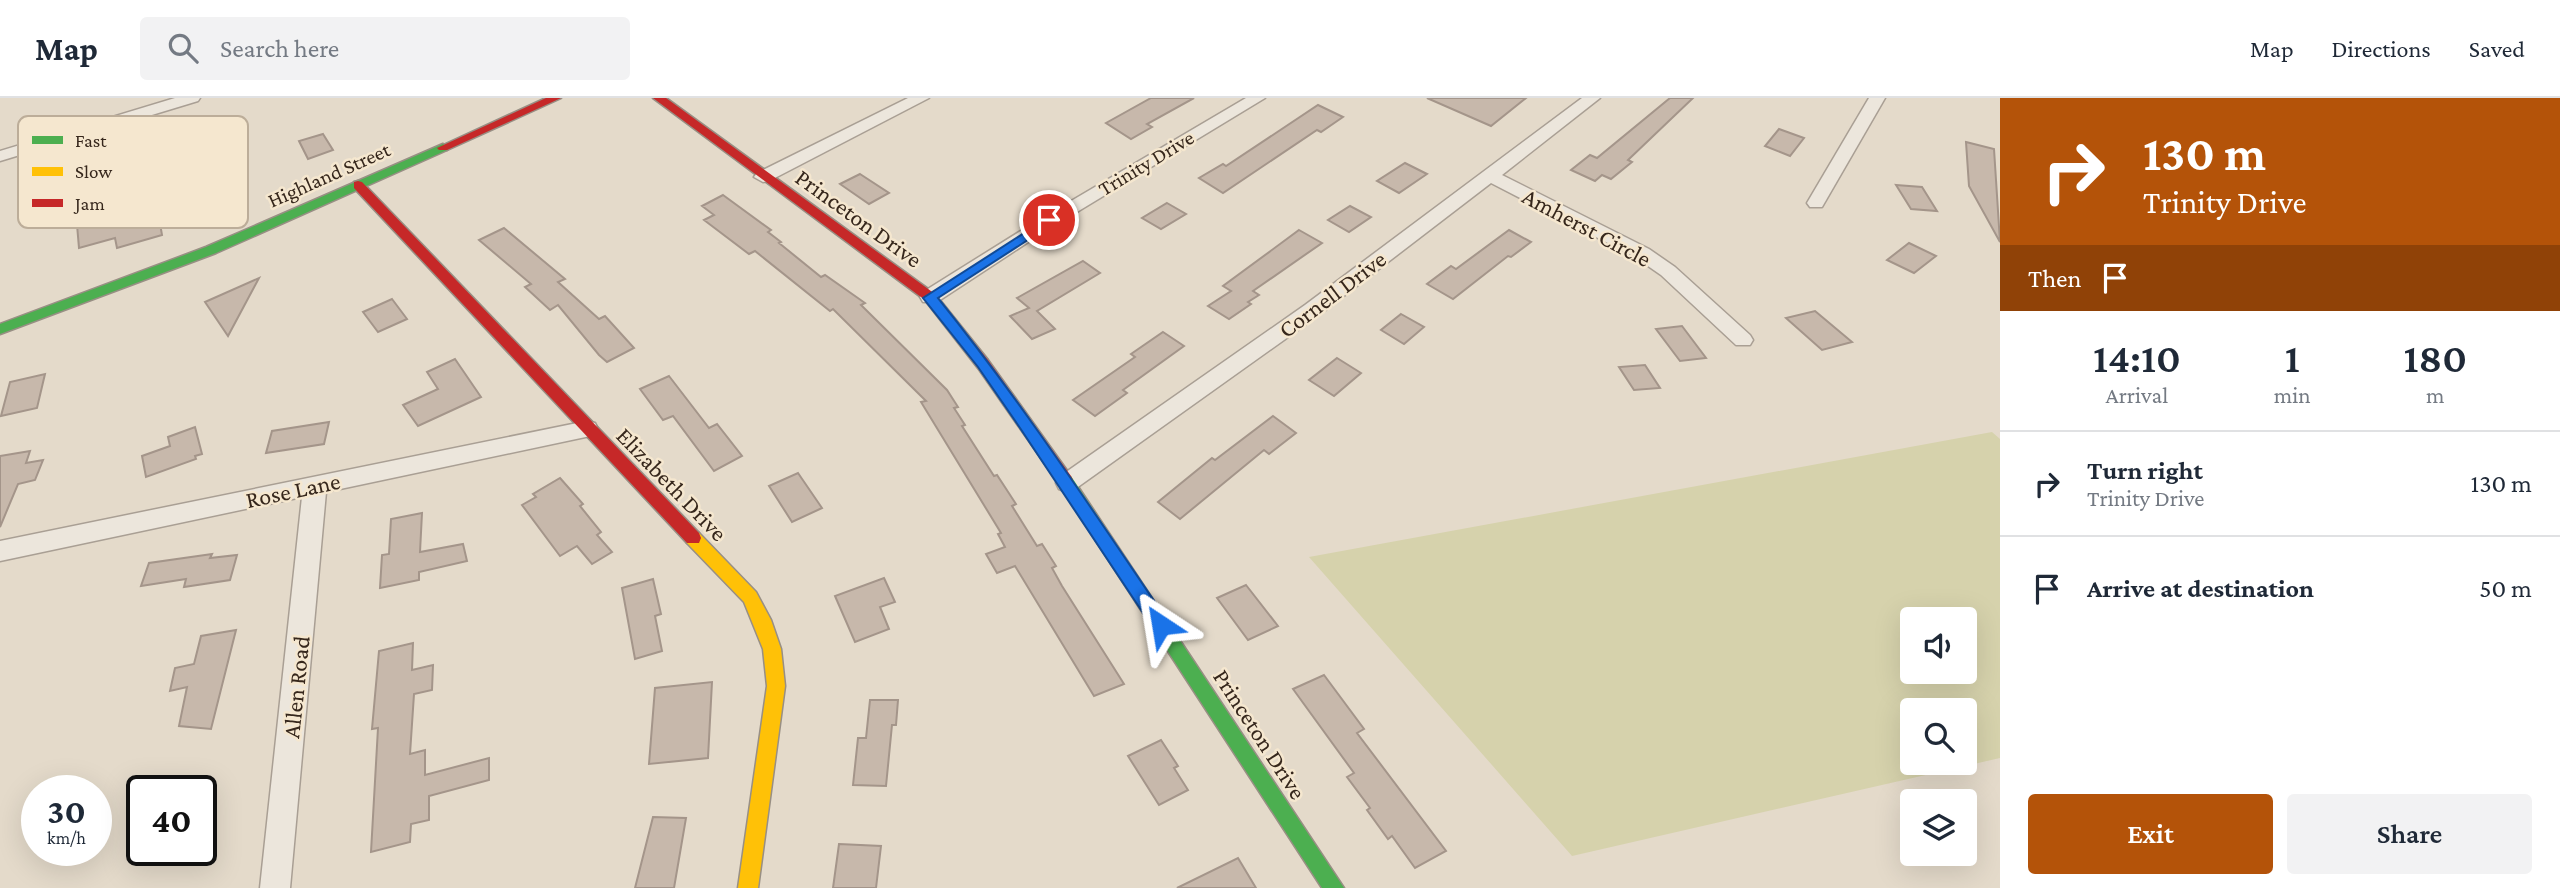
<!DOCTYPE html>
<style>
:root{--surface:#fff;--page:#f2f2f3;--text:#1f2937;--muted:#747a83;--line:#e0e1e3;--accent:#b45309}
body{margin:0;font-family:"Crimson Pro",serif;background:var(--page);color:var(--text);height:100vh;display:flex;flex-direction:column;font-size:26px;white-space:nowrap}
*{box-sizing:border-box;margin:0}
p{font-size:23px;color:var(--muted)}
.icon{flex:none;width:38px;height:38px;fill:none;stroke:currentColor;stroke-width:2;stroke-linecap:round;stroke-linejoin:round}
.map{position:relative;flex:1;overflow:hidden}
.panel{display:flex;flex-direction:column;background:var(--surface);width:560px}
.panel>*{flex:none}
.top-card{background:#b45309;color:#fff;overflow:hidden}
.tools{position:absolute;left:1900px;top:509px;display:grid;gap:14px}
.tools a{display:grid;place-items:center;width:77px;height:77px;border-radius:7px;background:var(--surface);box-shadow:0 7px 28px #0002;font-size:35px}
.speed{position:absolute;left:21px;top:677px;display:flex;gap:14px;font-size:35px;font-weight:700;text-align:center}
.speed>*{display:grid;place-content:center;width:91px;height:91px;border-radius:50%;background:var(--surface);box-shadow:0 7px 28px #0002;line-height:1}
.speed small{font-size:18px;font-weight:400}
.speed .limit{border:4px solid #111;border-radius:10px;background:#fff;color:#111}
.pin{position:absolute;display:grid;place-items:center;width:60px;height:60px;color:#fff;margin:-30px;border:4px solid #fff;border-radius:50%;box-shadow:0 2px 7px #0007}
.me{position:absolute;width:77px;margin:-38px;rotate:327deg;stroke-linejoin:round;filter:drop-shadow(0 0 5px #0008)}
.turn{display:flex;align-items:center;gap:24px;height:147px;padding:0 28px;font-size:32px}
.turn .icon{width:91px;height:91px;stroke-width:2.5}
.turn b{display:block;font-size:49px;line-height:60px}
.then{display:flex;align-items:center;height:66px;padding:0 28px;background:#0003;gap:14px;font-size:26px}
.eta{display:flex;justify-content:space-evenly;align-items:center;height:119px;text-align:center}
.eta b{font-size:42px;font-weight:600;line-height:49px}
.button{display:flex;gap:14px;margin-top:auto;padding:14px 28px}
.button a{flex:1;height:80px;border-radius:7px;background:var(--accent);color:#fff;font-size:28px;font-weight:600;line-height:80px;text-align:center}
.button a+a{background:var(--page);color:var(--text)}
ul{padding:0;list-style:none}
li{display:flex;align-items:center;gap:21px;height:105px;padding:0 28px;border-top:2px solid var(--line)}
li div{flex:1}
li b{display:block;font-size:26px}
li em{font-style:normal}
header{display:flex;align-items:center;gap:42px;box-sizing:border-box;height:98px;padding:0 35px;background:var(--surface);border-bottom:2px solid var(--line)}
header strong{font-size:33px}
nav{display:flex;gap:38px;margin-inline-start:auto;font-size:24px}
.search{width:490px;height:63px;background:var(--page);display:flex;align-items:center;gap:18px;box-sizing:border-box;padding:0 24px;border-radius:7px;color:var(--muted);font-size:26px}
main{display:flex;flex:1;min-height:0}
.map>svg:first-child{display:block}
</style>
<header>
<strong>Map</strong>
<div class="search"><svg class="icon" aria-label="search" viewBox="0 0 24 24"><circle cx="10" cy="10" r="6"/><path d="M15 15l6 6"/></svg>Search here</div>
<nav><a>Map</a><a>Directions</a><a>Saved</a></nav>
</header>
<main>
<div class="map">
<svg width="2000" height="790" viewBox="0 0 2000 790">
<rect width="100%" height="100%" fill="#e4daca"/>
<path fill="#d6d2ac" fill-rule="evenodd" d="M1992 334 2000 341V660L1572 758 1309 459ZM1913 522H1965V574H1913ZM1913 612H1965V665H1913Z"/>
<g fill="#c7b8ab" stroke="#a4958a" stroke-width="2">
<polygon points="1151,0 1194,0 1147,26 1152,29 1131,41 1106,25"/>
<polygon points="1427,0 1526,0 1491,28"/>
<polygon points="1670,0 1693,0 1628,62 1632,64 1611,81 1602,77 1595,83 1571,72 1590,57 1597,60"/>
<polygon points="1318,7 1343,19 1321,34 1317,32 1223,95 1199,80 1223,66 1226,68"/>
<polygon points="1779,31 1804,40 1790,58 1765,48"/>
<polygon points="323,36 333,52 308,61 299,43"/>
<polygon points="1966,44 1994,51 2000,144 1969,88"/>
<polygon points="1405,65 1427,76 1399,95 1377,83"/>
<polygon points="860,76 889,95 869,106 840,86"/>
<polygon points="1896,87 1922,89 1937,113 1911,111"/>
<polygon points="87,94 143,112 157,108 162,137 117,150 115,140 79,150 76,115 61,111"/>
<polygon points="723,97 771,132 768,134 781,144 779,145 821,179 825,177 865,205 861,207 947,292 958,309 954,310 965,327 962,328 994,378 997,377 1016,406 1012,408 1037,448 1042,446 1056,468 1052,470 1062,488 1124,586 1094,598 1015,468 997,475 986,456 1005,449 998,436 1001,435 921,304 926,303 833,211 830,213 755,153 749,156 704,122 714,117 702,108"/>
<polygon points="1167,105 1186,116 1161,131 1142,120"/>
<polygon points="1350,108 1371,119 1349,134 1328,122"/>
<polygon points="504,130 565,181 558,184 599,221 605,218 634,250 607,264 599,257 558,207 550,212 525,189 531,186 479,142"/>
<polygon points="1299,132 1322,145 1253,193 1259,197 1248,204 1251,206 1229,221 1208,208 1231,193 1223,188"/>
<polygon points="1509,132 1531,144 1511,159 1508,158 1453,201 1427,186 1451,168 1456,171"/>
<polygon points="1909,145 1936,158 1914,175 1887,162"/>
<polygon points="1083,163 1100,175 1037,213 1055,231 1032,241 1010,218 1029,210 1017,200"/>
<polygon points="259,180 228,238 205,204"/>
<polygon points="392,201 407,221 378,234 363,214"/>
<polygon points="1815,213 1852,244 1822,252 1786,220"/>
<polygon points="1401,216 1424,229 1404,246 1381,232"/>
<polygon points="1682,228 1706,260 1680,263 1656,231"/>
<polygon points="1163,234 1184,248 1123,292 1127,295 1095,318 1073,302 1135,259 1131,256"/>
<polygon points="1337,260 1361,275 1334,298 1309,282"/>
<polygon points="455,261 481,299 418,328 403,307 438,291 427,274"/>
<polygon points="1645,267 1660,290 1634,292 1619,269"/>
<polygon points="45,276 37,310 1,318 10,284"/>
<polygon points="669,278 709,330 717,326 742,358 714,373 673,318 663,322 640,291"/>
<polygon points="1273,318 1296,335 1269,356 1264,352 1180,421 1158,404 1212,360 1215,362"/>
<polygon points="329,324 324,346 266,355 272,333"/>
<polygon points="195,329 202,356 195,358 196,361 146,379 142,358 170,348 168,339"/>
<polygon points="30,353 26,365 43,362 35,382 18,386 0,429 0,358"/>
<polygon points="798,375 822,410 792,424 769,388"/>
<polygon points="560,380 583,406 580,408 601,434 597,437 612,454 592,466 577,448 560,458 522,407 536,399 533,396"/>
<polygon points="422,415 420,454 463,446 467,463 419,474 419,482 380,490 382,457 389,456 391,421"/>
<polygon points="212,456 210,460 237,457 230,482 184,489 186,481 141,488 149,465"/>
<polygon points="884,480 895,504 880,509 889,531 855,544 835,498"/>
<polygon points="653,481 661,516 655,518 662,553 635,561 622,490"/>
<polygon points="1246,487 1278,528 1248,542 1217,500"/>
<polygon points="236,532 211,631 179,628 187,589 170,593 175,570 194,566 201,538"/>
<polygon points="413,545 412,572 433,567 432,592 414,596 410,656 425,652 425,677 489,660 489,682 429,698 429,722 411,726 410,744 371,754 378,630 372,631 379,553"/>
<polygon points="1324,577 1364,631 1357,635 1446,753 1415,770 1392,738 1388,741 1367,712 1370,710 1347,679 1354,675 1293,591"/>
<polygon points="712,584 708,660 649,666 655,590"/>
<polygon points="870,602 898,602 896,627 892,627 886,688 853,687 858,640 866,640"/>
<polygon points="1161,642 1178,668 1174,670 1188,692 1159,707 1128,658"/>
<polygon points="653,719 686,720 674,790 635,790"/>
<polygon points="839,746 881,748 876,790 833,790"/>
<polygon points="1238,760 1256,790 1177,790"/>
</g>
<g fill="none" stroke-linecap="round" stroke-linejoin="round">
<defs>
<g id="street">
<polygon points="175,0 200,0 198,3 0,63 0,53"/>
<polygon points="908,0 929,0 769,83 763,84 754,79 757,75"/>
<polygon points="1246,0 1265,0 1039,137 937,204 923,204 920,199 923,194 1027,129"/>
<polygon points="1582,0 1600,0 1502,77 1649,151 1675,169 1750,237 1753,242 1750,247 1736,247 1661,177 1635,159 1491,85 1319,217 1075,391 1067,394 1059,391 1056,385 1059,379 1305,207"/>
<polygon points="1869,0 1885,0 1822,109 1810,109 1807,105"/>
<polygon points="587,323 595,325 598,331 595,337 326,394 290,790 260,790 302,399 0,463 0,443"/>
</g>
<g id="fast">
<polygon points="443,46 449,50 447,52 216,155 0,236 0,226 206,149"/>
<polygon points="1065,376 1071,378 1344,790 1322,790 1059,386 1057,382 1059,378"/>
</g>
<polygon id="slow" points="693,433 699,435 756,494 771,522 781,551 785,588 758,790 738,790 767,588 763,551 744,504 687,445 685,440 687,435"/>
<g id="jam">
<polygon points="546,0 561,0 447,52 439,52 437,50"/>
<polygon points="653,0 666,0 935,196 988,262 1071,378 1073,382 1071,386 1059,386 978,270 925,202"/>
<polygon points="358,83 362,84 699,435 701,440 699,445 687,445 354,90 354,84"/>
</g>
</defs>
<use href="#street" stroke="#a99f94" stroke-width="3"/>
<use href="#fast" stroke="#988f84" stroke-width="3"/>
<use href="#slow" stroke="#988f84" stroke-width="3"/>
<use href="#jam" stroke="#988f84" stroke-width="3"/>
<use href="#street" fill="#ece6dc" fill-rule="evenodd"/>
<use href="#fast" fill="#4caf50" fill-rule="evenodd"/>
<use href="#slow" fill="#ffc107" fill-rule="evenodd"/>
<use href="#jam" fill="#c62828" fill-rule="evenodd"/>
</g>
<path fill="#1a73e8" stroke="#114b97" stroke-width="2" d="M1049 119 1056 122 1054 125 938 200C1021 303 1093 413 1167 522L1170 527 1167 533 1161 535 1155 533 1020 330 978 269 923 200Z"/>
<g text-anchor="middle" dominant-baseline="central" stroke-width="5" stroke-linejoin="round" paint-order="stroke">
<g font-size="21" fill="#36271c" stroke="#f5e7cf">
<text transform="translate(1146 65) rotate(-31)">Trinity Drive</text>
<text transform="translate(329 77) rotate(-24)">Highland Street</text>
</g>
<g font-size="24" fill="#36271c" stroke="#f5e7cf">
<text transform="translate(859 120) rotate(36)">Princeton Drive</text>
<text transform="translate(1587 129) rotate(28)">Amherst Circle</text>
<text transform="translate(1332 196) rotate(-37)">Cornell Drive</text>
<text transform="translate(672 386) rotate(46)">Elizabeth Drive</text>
<text transform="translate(293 392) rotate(-12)">Rose Lane</text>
<text transform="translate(296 589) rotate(-84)">Allen Road</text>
<text transform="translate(1260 636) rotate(57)">Princeton Drive</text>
</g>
</g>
<rect x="18" y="18" width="230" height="112" rx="10" fill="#f5e7cf" stroke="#bcad99" stroke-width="2"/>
<rect x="32" y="38" width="31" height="8" fill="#4caf50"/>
<rect x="32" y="69" width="31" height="9" fill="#ffc107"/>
<rect x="32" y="101" width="31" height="8" fill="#c62828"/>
<g font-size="19" fill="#36271c">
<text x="75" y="49">Fast</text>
<text x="75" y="80">Slow</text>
<text x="75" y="112">Jam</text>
</g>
</svg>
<div class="tools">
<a><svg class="icon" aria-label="sound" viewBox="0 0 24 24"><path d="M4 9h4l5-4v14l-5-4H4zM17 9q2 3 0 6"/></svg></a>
<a><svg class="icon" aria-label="search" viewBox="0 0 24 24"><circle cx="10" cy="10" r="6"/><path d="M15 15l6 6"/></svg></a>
<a><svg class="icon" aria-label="layers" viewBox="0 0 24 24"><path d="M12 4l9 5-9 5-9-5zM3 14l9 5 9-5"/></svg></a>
</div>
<div class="speed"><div>30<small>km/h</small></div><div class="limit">40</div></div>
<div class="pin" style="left:1049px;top:122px;background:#d93025"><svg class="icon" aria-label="arrive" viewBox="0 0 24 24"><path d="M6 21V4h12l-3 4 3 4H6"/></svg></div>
<svg class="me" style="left:1161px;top:527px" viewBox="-20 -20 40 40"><path d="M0-17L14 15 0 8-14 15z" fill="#1a73e8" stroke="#fff" stroke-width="4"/></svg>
</div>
<section class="panel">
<div class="top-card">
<div class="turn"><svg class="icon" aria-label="right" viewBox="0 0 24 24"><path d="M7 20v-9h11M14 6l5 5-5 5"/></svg><div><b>130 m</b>Trinity Drive</div></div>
<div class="then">Then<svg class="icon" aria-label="arrive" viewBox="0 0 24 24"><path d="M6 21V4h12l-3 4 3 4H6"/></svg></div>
</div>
<div class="eta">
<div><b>14:10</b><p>Arrival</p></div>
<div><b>1</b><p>min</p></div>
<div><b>180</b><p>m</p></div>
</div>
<ul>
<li><svg class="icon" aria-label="right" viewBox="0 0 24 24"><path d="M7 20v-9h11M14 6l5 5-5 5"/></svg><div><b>Turn right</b><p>Trinity Drive</p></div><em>130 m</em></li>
<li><svg class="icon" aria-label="arrive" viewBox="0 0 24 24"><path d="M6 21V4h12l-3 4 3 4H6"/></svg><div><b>Arrive at destination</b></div><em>50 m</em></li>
</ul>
<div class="button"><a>Exit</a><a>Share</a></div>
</section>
</main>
